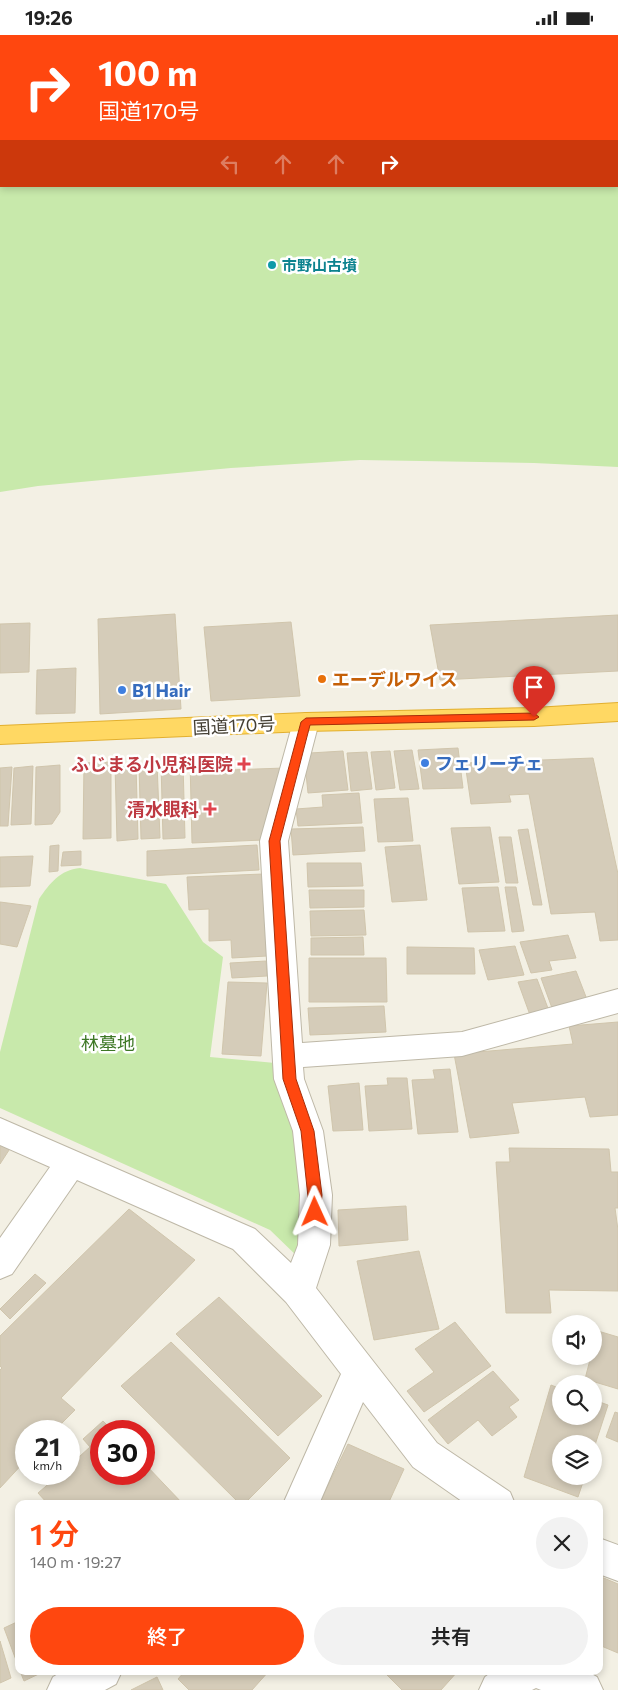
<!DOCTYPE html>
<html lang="ja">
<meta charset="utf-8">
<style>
:root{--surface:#fff;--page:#f2f2f2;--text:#222;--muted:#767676;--accent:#ff470f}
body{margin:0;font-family:Commissioner,"Noto Sans JP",sans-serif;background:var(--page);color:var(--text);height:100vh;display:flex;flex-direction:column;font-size:19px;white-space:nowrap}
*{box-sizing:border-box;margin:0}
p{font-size:16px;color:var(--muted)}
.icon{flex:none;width:28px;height:28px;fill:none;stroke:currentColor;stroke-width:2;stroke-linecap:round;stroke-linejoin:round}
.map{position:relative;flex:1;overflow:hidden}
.drawer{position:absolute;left:15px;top:1465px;width:588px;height:175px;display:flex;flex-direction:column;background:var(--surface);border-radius:10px;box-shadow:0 2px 8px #0003}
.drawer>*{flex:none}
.guide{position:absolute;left:0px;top:0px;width:619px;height:152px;box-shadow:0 2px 8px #0003;background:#ff470f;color:#fff;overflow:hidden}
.controls{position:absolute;left:552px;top:1280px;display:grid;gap:10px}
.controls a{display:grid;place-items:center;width:50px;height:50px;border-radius:50%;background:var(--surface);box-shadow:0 2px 8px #0003;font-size:25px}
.speed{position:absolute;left:15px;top:1385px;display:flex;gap:10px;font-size:25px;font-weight:700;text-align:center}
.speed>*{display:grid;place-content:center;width:65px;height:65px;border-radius:50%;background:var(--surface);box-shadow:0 2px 8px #0003;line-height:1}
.speed small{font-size:12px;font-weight:400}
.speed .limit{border:8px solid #d22;background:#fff;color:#111}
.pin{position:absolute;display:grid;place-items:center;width:42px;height:42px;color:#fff;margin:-51px -21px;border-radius:50% 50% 50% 0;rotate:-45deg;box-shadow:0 0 5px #0007}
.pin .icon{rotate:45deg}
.me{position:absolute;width:55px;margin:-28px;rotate:359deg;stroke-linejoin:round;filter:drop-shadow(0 0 4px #0008)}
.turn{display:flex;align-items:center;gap:18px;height:105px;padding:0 15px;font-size:22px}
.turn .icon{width:65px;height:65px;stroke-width:2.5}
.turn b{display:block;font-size:35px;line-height:42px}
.lanes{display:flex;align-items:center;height:48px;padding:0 15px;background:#0003;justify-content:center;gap:25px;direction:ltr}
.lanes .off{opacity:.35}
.round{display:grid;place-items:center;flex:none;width:52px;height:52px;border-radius:26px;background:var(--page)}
.headline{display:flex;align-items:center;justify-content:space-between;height:85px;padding:0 15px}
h1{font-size:30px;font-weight:600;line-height:38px;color:var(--accent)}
.button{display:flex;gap:10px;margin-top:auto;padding:10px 15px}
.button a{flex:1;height:58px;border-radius:30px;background:var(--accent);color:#fff;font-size:20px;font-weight:600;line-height:58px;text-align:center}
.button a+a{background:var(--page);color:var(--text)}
.status{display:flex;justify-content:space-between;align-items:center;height:35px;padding:0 25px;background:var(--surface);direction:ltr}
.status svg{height:14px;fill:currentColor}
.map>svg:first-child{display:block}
</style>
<div class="status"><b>19:26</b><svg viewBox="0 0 49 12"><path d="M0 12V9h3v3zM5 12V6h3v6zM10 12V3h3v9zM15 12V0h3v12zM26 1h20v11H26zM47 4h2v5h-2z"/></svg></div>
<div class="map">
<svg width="618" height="1655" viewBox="0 0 618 1655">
<rect width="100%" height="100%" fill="#f3f0e4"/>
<g fill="#c8e9ab">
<polygon points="0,57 1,151 618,151 618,79 618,432 534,428 360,425 231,433 38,451 0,457"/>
<path d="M80 833 166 849 203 907 223 922 210 1022 275 1028C281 1066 299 1101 303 1140 306 1167 301 1197 300 1224L270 1195 0 1073V1017L39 864C50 848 60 835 80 833Z"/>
</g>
<g fill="#d5ccb9" stroke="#d0c5ac">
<polygon points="175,579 181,674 100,679 98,584"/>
<polygon points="618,580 618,636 440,645 430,590"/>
<polygon points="291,587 300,661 211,666 204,592"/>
<polygon points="30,588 29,637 0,638 0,589"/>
<polygon points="76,633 75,678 36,679 37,635"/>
<polygon points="458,713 463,753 423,754 418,715"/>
<polygon points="412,715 419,754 400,755 394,716"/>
<polygon points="343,716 348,755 308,758 305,729 310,718"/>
<polygon points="390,716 395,753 376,755 371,717"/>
<polygon points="367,717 372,754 351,756 347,718"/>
<polygon points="593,723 618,839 618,905 600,906 595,877 551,879 529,759 509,760 511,767 471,769 465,728"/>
<polygon points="190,726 203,736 284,733 263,805 192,808"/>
<polygon points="111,727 111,803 83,804 84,728"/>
<polygon points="183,727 185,803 163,804 161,728"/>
<polygon points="157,728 160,803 141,804 139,730"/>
<polygon points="136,729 138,804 117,806 115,730"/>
<polygon points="60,730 60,777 52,789 35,790 36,732"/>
<polygon points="33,731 31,789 11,790 14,733"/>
<polygon points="12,732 8,791 0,791 0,733"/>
<polygon points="359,758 362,788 298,791 296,774 323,772 322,760"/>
<polygon points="408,763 413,806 378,807 374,764"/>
<polygon points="363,792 365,816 293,820 291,794"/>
<polygon points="490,792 499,847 459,849 451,793"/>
<polygon points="528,794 542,870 533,870 518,795"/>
<polygon points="499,802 511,802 518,848 506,848"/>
<polygon points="59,810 58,836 49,837 50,811"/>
<polygon points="257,810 259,835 147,841 147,816"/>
<polygon points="420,810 427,865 392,867 385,812"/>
<polygon points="81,816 81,830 61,831 63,817"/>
<polygon points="33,821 30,851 0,852 0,822"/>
<polygon points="307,828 361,828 363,851 308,852"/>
<polygon points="263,839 267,921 232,923 231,905 209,906 209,874 189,875 187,842"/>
<polygon points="498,852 505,896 468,897 462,853"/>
<polygon points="505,852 516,852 524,896 512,897"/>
<polygon points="309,855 364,855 364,872 310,873"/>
<polygon points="0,867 31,871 17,912 0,909"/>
<polygon points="364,875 366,900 311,901 310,876"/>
<polygon points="568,900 576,923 549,926 552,935 531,938 520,907"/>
<polygon points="363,902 364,920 311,920 311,903"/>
<polygon points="515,911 524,940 488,945 479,915"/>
<polygon points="407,912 474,913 475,939 407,939"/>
<polygon points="309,923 386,923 387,967 309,967"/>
<polygon points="266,926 267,941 232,943 230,928"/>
<polygon points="576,936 588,967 552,973 541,943"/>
<polygon points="537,944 549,976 530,980 518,947"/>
<polygon points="228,947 267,948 261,1021 222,1019"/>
<polygon points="384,971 386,997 310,1000 308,973"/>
<polygon points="618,987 618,1080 590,1082 585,1062 512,1068 519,1098 470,1103 454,1019 573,1009 569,991"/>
<polygon points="450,1034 458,1097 418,1099 412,1045 435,1044 433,1035"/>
<polygon points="387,1043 407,1043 412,1094 369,1096 365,1051 388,1050"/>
<polygon points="359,1048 363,1095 333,1096 328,1051"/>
<polygon points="0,1107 11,1112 0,1129"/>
<polygon points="509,1113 609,1114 611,1137 618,1137 618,1173 615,1173 618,1195 618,1256 549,1255 551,1278 506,1278 496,1127 510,1127"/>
<polygon points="406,1171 408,1205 339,1211 338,1175"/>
<polygon points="129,1174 195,1225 61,1363 75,1375 54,1396 26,1396 26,1425 0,1453 0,1335 2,1333 0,1331 0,1301"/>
<polygon points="419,1216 439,1294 374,1305 357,1226"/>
<polygon points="35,1239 46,1248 10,1284 0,1274"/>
<polygon points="219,1262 322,1361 278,1401 176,1299"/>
<polygon points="455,1287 491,1331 424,1377 407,1356 434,1337 415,1314"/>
<polygon points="598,1296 618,1302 618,1354 585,1344 591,1321 594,1321"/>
<polygon points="171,1307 290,1423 244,1469 240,1469 121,1351"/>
<polygon points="493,1336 519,1365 509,1372 517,1382 492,1401 478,1385 448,1409 428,1385"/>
<polygon points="551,1350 561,1354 561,1381 594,1381 594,1365 608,1370 594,1413 594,1409 561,1409 561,1441 585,1441 578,1462 524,1442"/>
<polygon points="615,1377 618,1378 618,1407 606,1402"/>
<polygon points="103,1386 113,1396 101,1396 101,1439 144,1439 144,1428 183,1469 48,1469 38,1458 60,1439 69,1439 69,1431 90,1412 83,1404"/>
<polygon points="348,1409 404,1434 388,1469 319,1469"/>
<polygon points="599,1541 618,1549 618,1618 599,1610"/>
<polygon points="19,1586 19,1633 4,1593"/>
<polygon points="0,1606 11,1643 0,1648"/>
<polygon points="20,1636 45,1636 24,1646"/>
<polygon points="185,1636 269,1636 252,1655 189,1655 178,1644"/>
<polygon points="383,1636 458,1636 441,1655 402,1655"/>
<polygon points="157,1642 163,1655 131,1655"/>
</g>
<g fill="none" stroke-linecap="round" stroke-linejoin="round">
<defs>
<g id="minor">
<polygon points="306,678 315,681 319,687 288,806 302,1008 462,997 618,954 618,978 462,1021 303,1032 304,1044 323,1096 332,1160 330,1210 316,1253 437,1408 510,1457 515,1469 466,1469 413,1432 363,1367 319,1469 283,1469 341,1339 286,1267 233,1214 77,1145 12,1239 0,1244 0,1203 50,1132 0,1110 0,1083 255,1194 291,1228 298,1210 300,1160 293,1096 274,1044 260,806 293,687 297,681"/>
<polygon points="599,1503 618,1510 618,1546 599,1539"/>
<polygon points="63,1636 122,1636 116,1649 105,1655 47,1655 53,1642"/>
<polygon points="493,1636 586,1636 597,1642 603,1655 541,1655 536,1653 532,1655 479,1655 485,1642"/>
</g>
<polygon id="highway" points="618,668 618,686 534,691 306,696 0,709 0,691 306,678 534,673"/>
</defs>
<use href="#minor" stroke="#beb8a7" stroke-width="2"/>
<use href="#highway" stroke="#e2af2f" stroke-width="2"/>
<polyline stroke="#c1b697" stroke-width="2.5" stroke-dasharray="2 2" stroke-linecap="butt" points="315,0 344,1"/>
<use href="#minor" fill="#fff" fill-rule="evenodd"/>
<use href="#highway" fill="#ffd863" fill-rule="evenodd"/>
</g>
<polygon fill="#ff470f" stroke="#a62e0a" points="534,678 539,682 534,685 310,690 280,806 296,1044 314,1096 322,1160 320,1181 310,1181 301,1096 283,1044 269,806 301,687 306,683"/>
<circle fill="#0f9aa8" stroke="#fff" stroke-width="2" cx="272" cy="230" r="5"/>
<circle fill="#e8710a" stroke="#fff" stroke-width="2" cx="322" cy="644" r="5"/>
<g fill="#3f7fe0" stroke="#fff" stroke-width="2">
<circle cx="122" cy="655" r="5"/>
<circle cx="425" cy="728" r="5"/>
</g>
<g fill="#e0444e" stroke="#fff" stroke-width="2">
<path d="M241.5 721.5h5v5h5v5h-5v5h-5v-5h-5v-5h5z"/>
<path d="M207.5 766.5h5v5h5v5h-5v5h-5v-5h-5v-5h5z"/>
</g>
<g text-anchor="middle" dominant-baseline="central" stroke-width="5" stroke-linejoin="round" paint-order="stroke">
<g font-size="15" font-weight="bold" fill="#0d838f" stroke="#fff" text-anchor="start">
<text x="282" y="230">市野山古墳</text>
</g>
<g font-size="18" font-weight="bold" fill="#c56008" stroke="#fff" text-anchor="start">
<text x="332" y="644">エーデルワイス</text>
</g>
<g font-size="18" font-weight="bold" fill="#366cbe" stroke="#fff" text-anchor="start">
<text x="132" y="655">B1 Hair</text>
<text x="435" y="728">フェリーチェ</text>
</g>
<g font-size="18" fill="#454034" stroke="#fff">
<text transform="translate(234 690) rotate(-3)">国道170号</text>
</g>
<g font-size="18" font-weight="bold" fill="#be3a42" stroke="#fff" text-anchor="end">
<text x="233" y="729">ふじまる小児科医院</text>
<text x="199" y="774">清水眼科</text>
</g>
<g font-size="18" fill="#3e7826" stroke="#fff">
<text x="108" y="1008">林墓地</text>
</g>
</g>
</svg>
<div class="controls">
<a><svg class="icon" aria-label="sound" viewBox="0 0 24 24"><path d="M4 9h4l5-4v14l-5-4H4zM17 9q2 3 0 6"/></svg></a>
<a><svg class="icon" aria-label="search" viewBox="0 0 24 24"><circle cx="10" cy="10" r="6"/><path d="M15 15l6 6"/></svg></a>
<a><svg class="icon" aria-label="layers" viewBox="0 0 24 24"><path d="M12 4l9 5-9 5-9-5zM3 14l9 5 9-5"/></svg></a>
</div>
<div class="speed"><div>21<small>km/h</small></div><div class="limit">30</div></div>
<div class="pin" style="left:534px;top:682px;background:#d93025"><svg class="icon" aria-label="arrive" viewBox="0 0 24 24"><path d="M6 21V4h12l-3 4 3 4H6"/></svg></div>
<svg class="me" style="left:315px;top:1177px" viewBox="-20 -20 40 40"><path d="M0-17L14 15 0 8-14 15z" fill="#ff470f" stroke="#fff" stroke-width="4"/></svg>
<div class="guide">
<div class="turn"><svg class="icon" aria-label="right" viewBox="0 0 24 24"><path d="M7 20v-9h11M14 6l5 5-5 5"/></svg><div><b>100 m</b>国道170号</div></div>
<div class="lanes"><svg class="icon off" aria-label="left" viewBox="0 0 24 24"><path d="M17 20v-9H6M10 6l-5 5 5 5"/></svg><svg class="icon off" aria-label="ahead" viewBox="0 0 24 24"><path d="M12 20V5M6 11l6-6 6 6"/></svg><svg class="icon off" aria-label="ahead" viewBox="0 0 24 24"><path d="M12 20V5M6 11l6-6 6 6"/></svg><svg class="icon" aria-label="right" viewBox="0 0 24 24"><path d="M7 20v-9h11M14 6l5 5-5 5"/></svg></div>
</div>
<section class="drawer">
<div class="headline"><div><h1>1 分</h1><p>140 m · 19:27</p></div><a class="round"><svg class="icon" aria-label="close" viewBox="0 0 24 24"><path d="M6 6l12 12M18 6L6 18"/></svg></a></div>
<div class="button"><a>終了</a><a>共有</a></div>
</section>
</div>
